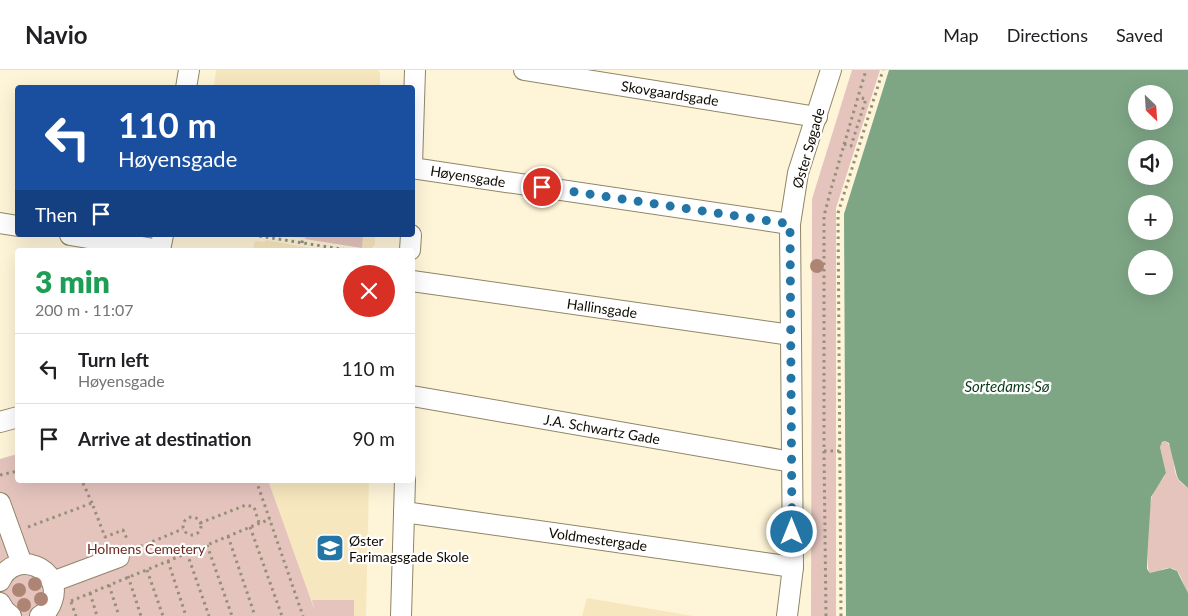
<!DOCTYPE html>
<meta charset="utf-8">
<style>
:root{--surface:#fff;--page:#f2f2f2;--text:#202124;--muted:#757577;--line:#e0e0e0}
body{margin:0;font-family:Lato,sans-serif;background:var(--page);color:var(--text);height:100vh;display:flex;flex-direction:column;font-size:19px;white-space:nowrap}
*{box-sizing:border-box;margin:0}
p{font-size:16px;color:var(--muted)}
.icon{flex:none;width:28px;height:28px;fill:none;stroke:currentColor;stroke-width:2;stroke-linecap:round;stroke-linejoin:round}
.map{position:relative;flex:1;overflow:hidden}
.details{position:absolute;left:15px;top:178px;width:400px;height:235px;display:flex;flex-direction:column;background:var(--surface);border-radius:5px;box-shadow:0 5px 20px #0002}
.details>*{flex:none}
.guide{position:absolute;left:15px;top:15px;width:400px;height:152px;border-radius:5px;box-shadow:0 5px 20px #0002;background:#1a4fa0;color:#fff;overflow:hidden}
.needle{width:32px;rotate:155deg}
.tools{position:absolute;left:1128px;top:15px;display:grid;gap:10px}
.tools a{display:grid;place-items:center;width:45px;height:45px;border-radius:50%;background:var(--surface);box-shadow:0 5px 20px #0002;font-size:25px}
.pin{position:absolute;display:grid;place-items:center;width:42px;height:42px;color:#fff;margin:-21px;border:2px solid #fff;border-radius:50%;box-shadow:0 1px 5px #0007}
.me{position:absolute;width:55px;margin:-28px;rotate:0deg;stroke-linejoin:round;filter:drop-shadow(0 0 4px #0008)}
.turn{display:flex;align-items:center;gap:18px;height:105px;padding:0 20px;font-size:22px}
.turn .icon{width:65px;height:65px;stroke-width:2.5}
.turn b{display:block;font-size:35px;line-height:42px}
.then{display:flex;align-items:center;height:48px;padding:0 20px;background:#0003;gap:10px;font-size:19px}
.round{display:grid;place-items:center;flex:none;width:52px;height:52px;border-radius:26px;background:var(--page)}
.head{display:flex;align-items:center;justify-content:space-between;height:85px;padding:0 20px}
h1{font-size:30px;font-weight:800;line-height:38px;color:#1e9e55}
ul{padding:0;list-style:none}
li{display:flex;align-items:center;gap:15px;height:70px;padding:0 20px;border-top:1px solid var(--line)}
li div{flex:1}
li b{display:block;font-size:19px}
li em{font-style:normal}
header{display:flex;align-items:center;gap:30px;box-sizing:border-box;height:70px;padding:0 25px;background:var(--surface);border-bottom:1px solid var(--line)}
header strong{font-size:24px}
nav{display:flex;gap:28px;margin-inline-start:auto;font-size:18px}
.map>svg:first-child{display:block}
</style>
<header>
<strong>Navio</strong>
<nav><a>Map</a><a>Directions</a><a>Saved</a></nav>
</header>
<div class="map">
<svg width="1188" height="546" viewBox="0 0 1188 546">
<rect width="100%" height="100%" fill="#fef4d8"/>
<g fill="#f7e7be">
<polygon points="216,0 378,0 380,3 380,17 214,17"/>
<polygon points="280,165 375,165 375,175 370,179"/>
<polygon points="266,170 321,180 253,180 255,171 265,172"/>
<polygon points="268,410 369,410 366,546 317,546"/>
<polygon points="587,528 693,546 582,546"/>
</g>
<g fill="#e5c4be">
<polygon points="852,0 880,0 836,138 836,546 811,546 812,129"/>
<polygon points="306,165 363,165 362,178 305,169"/>
<path d="M1165 371C1177 378 1171 398 1178 409 1180 413 1185 415 1188 418V523C1183 516 1181 497 1169 498 1163 498 1158 502 1153 504L1150 503C1144 496 1148 438 1152 426 1154 418 1163 411 1166 403L1160 377 1161 373Z"/>
<polygon points="17,384 18,410 268,410 315,541 312,530 354,530 354,546 0,546 0,389"/>
</g>
<path fill="#7ea685" fill-rule="evenodd" d="M889 0H1188V418L1179 410 1177 406 1169 373 1165 371 1162 372 1160 377 1166 403 1151 427 1147 490V499L1150 503 1170 498 1177 501 1188 523V546H846L844 144ZM1136 24H1164V51H1136ZM1136 79H1164V106H1136ZM1136 134H1164V161H1136ZM1136 189H1164V216H1136Z"/>
<g fill="none" stroke-linecap="round" stroke-linejoin="round">
<defs>
<g id="minor">
<polyline points="524,0 817,47"/>
<polyline points="186,18 189,0"/>
<polyline points="412,95 415,0"/>
<polyline points="412,98 790,154"/>
<polyline points="0,153 18,156"/>
<polyline points="70,165 160,180 163,165"/>
<polyline points="410,180 411,165"/>
<polyline points="412,211 791,265"/>
<polyline points="412,326 792,392"/>
<polyline points="0,352 18,347"/>
<polyline points="0,433 22,494"/>
<polyline points="404,442 793,497"/>
<path d="M0 511C14 478 64 498 52 531 50 538 46 543 40 546"/>
<polyline points="52,512 119,487"/>
<polyline points="0,533 5,541 11,546"/>
<polyline points="401,546 405,410"/>
<polyline points="787,546 793,497 790,154 798,103 831,0"/>
</g>
</defs>
<use href="#minor" stroke="#908566" stroke-width="22"/>
<g stroke="#968f7b" stroke-width="3" stroke-dasharray="2.5 4" stroke-linecap="butt">
<polyline points="844,74 851,76 866,29 858,27"/>
<polyline points="253,165 347,180"/>
<polyline points="302,173 303,165"/>
<polyline points="824,381 840,381"/>
<polyline points="0,405 18,401"/>
<polyline points="256,410 303,546"/>
<polyline points="83,413 92,433"/>
<circle cx="192" cy="456" r="9"/>
<polyline points="200,453 246,435 254,437 259,453"/>
<polyline points="28,457 92,433 105,467 123,460 127,469"/>
<polyline points="250,457 282,546"/>
<polyline points="228,466 255,546"/>
<polyline points="207,475 232,546"/>
<polyline points="134,477 139,477 183,459"/>
<polyline points="187,483 209,546"/>
<polyline points="168,491 186,546"/>
<polyline points="147,500 163,546"/>
<polyline points="128,506 141,546"/>
<polyline points="109,515 119,546"/>
<polyline points="90,523 97,546"/>
<polyline points="71,531 270,449"/>
<polyline points="71,532 76,546"/>
<polyline points="826,546 824,381 824,146 831,119 866,0"/>
<polyline points="841,546 838,143 883,0"/>
</g>
<use href="#minor" stroke="#fff" stroke-width="20"/>
</g>
<g fill="#ae8574">
<circle cx="817" cy="196" r="7"/>
<circle cx="35" cy="514" r="7"/>
<circle cx="19" cy="520" r="7"/>
<circle cx="41" cy="529" r="7"/>
<circle cx="24" cy="535" r="7"/>
</g>
<g fill="none" stroke-linecap="round" stroke-linejoin="round">
<polyline stroke="#2375a6" stroke-width="9" stroke-dasharray="0 16.2" points="542,117 790,154 792,462"/>
</g>
<defs>
<symbol id="school-square" viewBox="-11 -11 22 22"><rect x="-9" y="-9" width="18" height="18" rx="4" fill="#2375a6" stroke="#fff"/><path d="M0-5L7-2L0 1L-7-2ZM-4 1L0 2.5L4 1V4Q0 6-4 4Z" fill="#fff"/></symbol>
</defs>
<g fill-rule="evenodd">
<use href="#school-square" x="314" y="462" width="32" height="32"/>
</g>
<g text-anchor="middle" dominant-baseline="central" stroke-width="4.5" stroke-linejoin="round" paint-order="stroke">
<g font-size="14" fill="#0f0b02" stroke="#fff">
<text transform="translate(670 23) rotate(9)">Skovgaardsgade</text>
<text transform="translate(808 78) rotate(-74)">Øster Søgade</text>
<text transform="translate(468 106) rotate(9)">Høyensgade</text>
<text transform="translate(602 238) rotate(8)">Hallinsgade</text>
<text transform="translate(602 359) rotate(10)">J.A. Schwartz Gade</text>
<text transform="translate(598 469) rotate(8)">Voldmestergade</text>
</g>
<g font-size="14" fill="#0f0b02" stroke="#fff" text-anchor="start">
<text x="349" y="470">Øster<tspan x="349" dy="16">Farimagsgade Skole</tspan></text>
</g>
<g font-size="14" fill="#6c2b22" stroke="#fff">
<text x="146" y="478">Holmens Cemetery</text>
</g>
<g font-size="15" font-style="italic" fill="#093919" stroke="#fff">
<text x="1007" y="316">Sortedams Sø</text>
</g>
</g>
</svg>
<div class="tools">
<a><svg class="needle" viewBox="-14 -14 28 28"><path d="M0-13l5 13h-10z" fill="#e53935"/><path d="M0 13l5-13h-10z" fill="#757577"/></svg></a>
<a><svg class="icon" aria-label="sound" viewBox="0 0 24 24"><path d="M4 9h4l5-4v14l-5-4H4zM17 9q2 3 0 6"/></svg></a>
<a>+</a>
<a>−</a>
</div>
<div class="pin" style="left:542px;top:117px;background:#d93025"><svg class="icon" aria-label="arrive" viewBox="0 0 24 24"><path d="M6 21V4h12l-3 4 3 4H6"/></svg></div>
<svg class="me" style="left:792px;top:462px" viewBox="-20 -20 40 40"><circle r="17" fill="#2375a6" stroke="#fff" stroke-width="3"/><path d="M0-11L8 9 0 5-8 9z" fill="#fff"/></svg>
<div class="guide">
<div class="turn"><svg class="icon" aria-label="left" viewBox="0 0 24 24"><path d="M17 20v-9H6M10 6l-5 5 5 5"/></svg><div><b>110 m</b>Høyensgade</div></div>
<div class="then">Then<svg class="icon" aria-label="arrive" viewBox="0 0 24 24"><path d="M6 21V4h12l-3 4 3 4H6"/></svg></div>
</div>
<section class="details">
<div class="head"><div><h1>3 min</h1><p>200 m · 11:07</p></div><a class="round" style="background:#d93025;color:#fff"><svg class="icon" aria-label="close" viewBox="0 0 24 24"><path d="M6 6l12 12M18 6L6 18"/></svg></a></div>
<ul>
<li><svg class="icon" aria-label="left" viewBox="0 0 24 24"><path d="M17 20v-9H6M10 6l-5 5 5 5"/></svg><div><b>Turn left</b><p>Høyensgade</p></div><em>110 m</em></li>
<li><svg class="icon" aria-label="arrive" viewBox="0 0 24 24"><path d="M6 21V4h12l-3 4 3 4H6"/></svg><div><b>Arrive at destination</b></div><em>90 m</em></li>
</ul>
</section>
</div>
